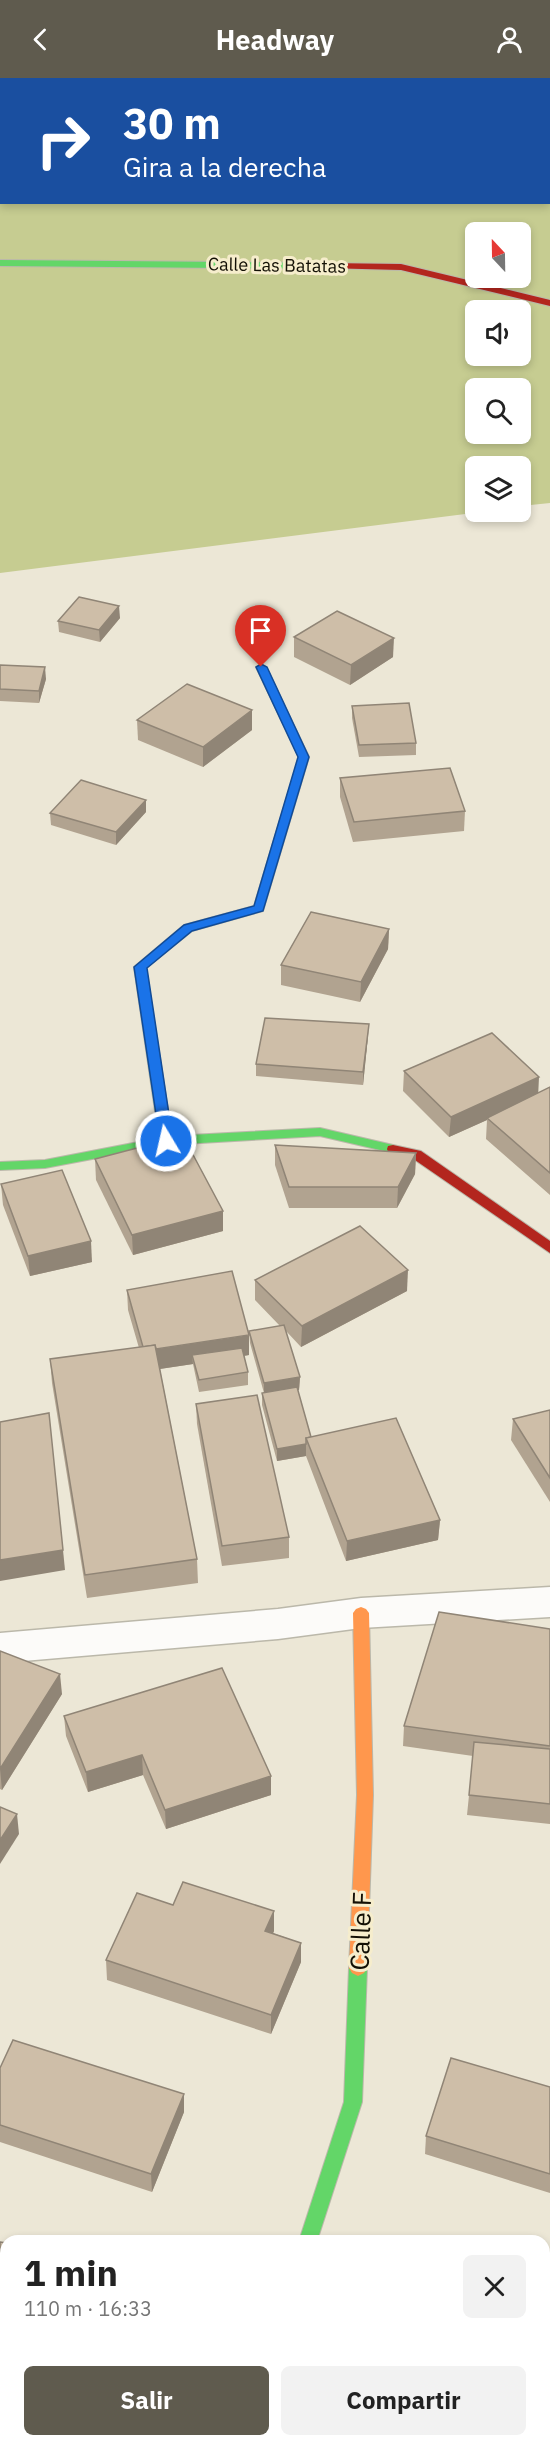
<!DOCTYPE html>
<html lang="es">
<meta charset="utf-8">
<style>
:root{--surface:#fff;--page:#f2f2f2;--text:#222;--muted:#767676;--accent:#5f5b4e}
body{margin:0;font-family:"IBM Plex Sans",sans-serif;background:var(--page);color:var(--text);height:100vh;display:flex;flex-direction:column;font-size:22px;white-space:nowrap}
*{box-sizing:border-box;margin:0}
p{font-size:20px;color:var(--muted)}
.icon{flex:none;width:33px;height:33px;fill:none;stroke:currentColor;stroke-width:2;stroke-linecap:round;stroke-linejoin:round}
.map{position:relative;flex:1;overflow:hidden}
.panel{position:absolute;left:0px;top:2157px;width:550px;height:212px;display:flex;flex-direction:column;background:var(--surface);border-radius:18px 18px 0 0;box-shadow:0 3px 9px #0003}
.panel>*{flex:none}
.banner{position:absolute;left:0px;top:0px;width:550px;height:126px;box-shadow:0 3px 9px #0003;background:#1a4fa0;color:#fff;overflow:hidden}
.needle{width:39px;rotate:338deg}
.tools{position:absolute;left:465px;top:144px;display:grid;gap:12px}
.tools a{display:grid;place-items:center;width:66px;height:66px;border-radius:9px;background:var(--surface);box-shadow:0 3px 9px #0003;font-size:30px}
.pin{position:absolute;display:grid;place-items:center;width:51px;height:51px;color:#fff;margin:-62px -26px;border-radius:50% 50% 50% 0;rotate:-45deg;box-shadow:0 0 6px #0007}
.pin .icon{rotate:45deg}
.me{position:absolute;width:66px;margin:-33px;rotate:351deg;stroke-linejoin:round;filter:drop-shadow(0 0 4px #0008)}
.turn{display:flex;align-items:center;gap:21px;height:126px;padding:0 24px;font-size:27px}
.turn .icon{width:78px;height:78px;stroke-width:2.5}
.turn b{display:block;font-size:42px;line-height:51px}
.round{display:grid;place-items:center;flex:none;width:63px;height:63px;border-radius:9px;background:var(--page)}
.head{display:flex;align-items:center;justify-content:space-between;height:102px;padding:0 24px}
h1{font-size:36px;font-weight:700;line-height:45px}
.button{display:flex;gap:12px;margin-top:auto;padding:12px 24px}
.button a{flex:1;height:69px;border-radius:9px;background:var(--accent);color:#fff;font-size:24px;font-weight:700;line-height:69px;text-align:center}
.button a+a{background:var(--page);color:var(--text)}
header{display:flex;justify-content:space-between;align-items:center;height:78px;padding:0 24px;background:var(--accent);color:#fff;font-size:27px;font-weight:700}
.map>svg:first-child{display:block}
</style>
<header><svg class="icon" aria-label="back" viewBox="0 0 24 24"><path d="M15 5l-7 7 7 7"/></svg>Headway<svg class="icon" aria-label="person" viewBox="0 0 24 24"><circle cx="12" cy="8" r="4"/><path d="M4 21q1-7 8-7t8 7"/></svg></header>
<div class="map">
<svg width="550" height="2368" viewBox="0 0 550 2368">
<rect width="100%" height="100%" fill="#ece7d6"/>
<polygon fill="#d9deb0" points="0,0 550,0 550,43 549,2 2,2 0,25"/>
<path fill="#c6cc91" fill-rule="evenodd" d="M0 25 2 124H549L550 43V425L521 428 520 388H476V434H481L0 495ZM476 154H520V200H476ZM476 232H520V278H476ZM476 310H520V356H476Z"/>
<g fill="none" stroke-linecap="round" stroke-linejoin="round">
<defs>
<g id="street">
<polygon points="550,1509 550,1539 361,1550 278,1561 0,1585 0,1555 278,1531 361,1520"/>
<polygon points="220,2362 267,2362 266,2368 218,2368"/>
</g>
<g id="fast">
<polygon points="0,182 326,185 330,188 326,191 0,188"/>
<polygon points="261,586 266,589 309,679 263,833 192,853 146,890 172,1058 320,1050 393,1067 399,1071 393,1075 320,1058 166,1067 45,1090 0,1092 0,1084 45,1082 159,1060 134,889 184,847 254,828 299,679 256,589"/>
<polygon points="358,1882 364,1885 367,1890 362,2024 317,2163 299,2163 344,2024 349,1890 352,1885"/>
</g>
<polygon id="slow" points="361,1529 366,1531 369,1535 373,1717 367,1890 364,1895 358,1898 352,1895 349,1890 357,1717 353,1535 356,1531"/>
<g id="jam">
<polygon points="326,185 401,186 550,222 550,228 401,192 323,190 323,186"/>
<polygon points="393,1067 421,1073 550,1163 550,1175 412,1080 388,1074 387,1071 388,1068"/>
</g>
</defs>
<use href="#street" stroke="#bbb8aa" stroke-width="3"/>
<use href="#fast" stroke="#bbb8aa" stroke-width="2"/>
<use href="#slow" stroke="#bbb8aa" stroke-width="2"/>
<use href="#jam" stroke="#bbb8aa" stroke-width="2"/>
<use href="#street" fill="#fcfbf9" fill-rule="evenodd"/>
<use href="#fast" fill="#63d668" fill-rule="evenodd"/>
<use href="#slow" fill="#ff974d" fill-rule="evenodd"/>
<use href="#jam" fill="#b3261e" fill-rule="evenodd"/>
</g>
<g fill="#b1a390">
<polygon points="120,540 100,564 59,554 58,543"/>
<polygon points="294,559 393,579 350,607 294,579"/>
<polygon points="0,587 46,601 39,625 0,623"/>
<polygon points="352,628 416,665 416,677 359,679 352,640"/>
<polygon points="137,642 252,652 203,689 138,662"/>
<polygon points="340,700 465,733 464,753 353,764 340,719"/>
<polygon points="146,734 116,767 51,747 50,735"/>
<polygon points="389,851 388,871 360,924 281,907 281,887"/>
<polygon points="368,958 363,1007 256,998 256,986"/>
<polygon points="404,993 538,1015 550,1009 550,1117 486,1061 487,1042 449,1059 403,1013"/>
<polygon points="275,1067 416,1075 415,1096 397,1130 289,1130 275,1087"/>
<polygon points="95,1081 223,1133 223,1153 133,1177 96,1102"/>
<polygon points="1,1106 92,1184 30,1198 3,1127"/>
<polygon points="255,1202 407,1213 301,1269 286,1253 300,1299 299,1312 298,1312 311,1359 440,1442 438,1462 346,1483 306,1378 277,1383 262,1327 262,1315 264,1315 250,1265 249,1253 280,1248 255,1222"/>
<polygon points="127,1212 249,1277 244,1278 248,1294 248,1307 199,1314 193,1286 160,1291 197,1481 198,1505 87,1520 52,1305 50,1281 139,1270 128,1232"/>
<polygon points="196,1326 289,1459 289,1480 222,1488 197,1346"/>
<polygon points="550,1332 550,1424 511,1362 513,1341"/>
<polygon points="550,1551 550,1746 467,1737 473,1678 403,1668 404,1648"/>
<polygon points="0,1573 62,1616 2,1712 0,1711"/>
<polygon points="64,1638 271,1717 166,1751 143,1697 88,1714 66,1658"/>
<polygon points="173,1827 274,1853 273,1855 301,1865 301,1884 271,1956 107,1902 106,1882"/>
<polygon points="0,1990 184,2016 184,2034 152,2114 0,2064"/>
<polygon points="550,2009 550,2115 425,2076 426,2058"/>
<polygon points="0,2164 6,2165 6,2310 0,2308"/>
</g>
<g fill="#908576">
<polygon points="119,528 120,540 100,564 99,552"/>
<polygon points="394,560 393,579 350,607 351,587"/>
<polygon points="45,589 46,601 39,625 39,613"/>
<polygon points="252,632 252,652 203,689 203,669"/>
<polygon points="146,722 146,734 116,767 116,754"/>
<polygon points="389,851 388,871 360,924 361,904"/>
<polygon points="369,946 368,958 363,1007 363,994"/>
<polygon points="539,999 538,1020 487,1040 487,1042 449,1059 451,1039"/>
<polygon points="416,1075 415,1096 397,1130 398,1109"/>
<polygon points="223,1133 223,1153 133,1177 132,1157"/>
<polygon points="91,1163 92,1184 30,1198 28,1178"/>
<polygon points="408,1192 407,1213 301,1269 302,1248"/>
<polygon points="249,1257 249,1277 195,1285 192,1277 193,1286 146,1293 145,1273"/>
<polygon points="300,1299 299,1312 264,1318 264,1305"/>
<polygon points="306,1366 306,1378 277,1383 277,1371"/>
<polygon points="440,1442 438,1462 346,1483 347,1463"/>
<polygon points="63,1472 65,1492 0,1503 0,1482"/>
<polygon points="60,1596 62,1616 2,1712 0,1691"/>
<polygon points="142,1677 143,1697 88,1714 86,1694"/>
<polygon points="271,1698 271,1717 166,1751 165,1732"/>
<polygon points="17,1736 19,1756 0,1786 0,1762"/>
<polygon points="274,1833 274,1853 266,1872 265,1853"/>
<polygon points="301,1865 301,1884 271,1956 271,1937"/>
<polygon points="184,2016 184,2034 152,2114 151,2096"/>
</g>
<g fill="#cebea8" stroke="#908576" stroke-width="1.5">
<polygon points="79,519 119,528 99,552 58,543"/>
<polygon points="337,533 394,560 351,587 294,559"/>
<polygon points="0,587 45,589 39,613 0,611"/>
<polygon points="187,606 252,632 203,669 137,642"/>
<polygon points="409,625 416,665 359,667 352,628"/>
<polygon points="450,690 465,733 354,744 340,700"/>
<polygon points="81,702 146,722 116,754 50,735"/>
<polygon points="311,834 389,851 361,904 281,887"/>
<polygon points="265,940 369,946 363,994 256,986"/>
<polygon points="492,955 539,999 451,1039 404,993"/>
<polygon points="550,1009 550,1095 487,1040"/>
<polygon points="183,1058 223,1133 132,1157 95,1081"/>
<polygon points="275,1067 416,1075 398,1109 289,1109"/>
<polygon points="62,1092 91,1163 28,1178 1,1106"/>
<polygon points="360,1148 408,1192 302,1248 255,1202"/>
<polygon points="232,1193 249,1257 156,1271 155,1267 143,1269 127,1212"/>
<polygon points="284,1247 300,1299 264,1305 249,1253"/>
<polygon points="155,1267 197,1481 85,1497 50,1281"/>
<polygon points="242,1270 248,1294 199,1302 192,1277"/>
<polygon points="297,1309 311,1359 306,1360 306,1366 277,1371 262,1315"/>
<polygon points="257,1317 289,1459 222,1468 196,1326"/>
<polygon points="550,1332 550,1400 513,1341"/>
<polygon points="49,1335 63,1472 0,1482 0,1344"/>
<polygon points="396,1340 440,1442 347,1463 306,1360"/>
<polygon points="439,1534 550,1551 550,1668 404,1648"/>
<polygon points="0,1573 60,1596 0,1691"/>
<polygon points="222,1590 271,1698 165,1732 142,1677 86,1694 64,1638"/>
<polygon points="474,1664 550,1671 550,1726 469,1717"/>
<polygon points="0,1729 17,1736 0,1762"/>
<polygon points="183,1804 274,1833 265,1853 301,1865 271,1937 106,1882 137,1815 173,1827"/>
<polygon points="13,1962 184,2016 151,2096 0,2047 0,1990"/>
<polygon points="451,1980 550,2009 550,2096 426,2058"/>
<polygon points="0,2164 6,2165 6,2294 0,2292"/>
<polygon points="0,2348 6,2349 6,2362 86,2362 113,2367 112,2368 0,2368"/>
<polygon points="302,2362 391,2362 423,2368 301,2368"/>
</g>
<polygon fill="#1a73e8" stroke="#114b97" stroke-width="1.5" points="261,586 267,589 309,679 263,833 192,853 147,890 173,1063 166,1067 160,1063 134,889 184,847 254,828 298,679 256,589"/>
<g text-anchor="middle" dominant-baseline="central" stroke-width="6" stroke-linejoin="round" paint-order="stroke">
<g font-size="18" fill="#131005" stroke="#f6edcc">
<text transform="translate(277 187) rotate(1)">Calle Las Batatas</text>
</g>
<g font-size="26" fill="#131005" stroke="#f6edcc">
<text transform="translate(360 1853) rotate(-88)">Calle F</text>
</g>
</g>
</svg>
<div class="tools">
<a><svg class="needle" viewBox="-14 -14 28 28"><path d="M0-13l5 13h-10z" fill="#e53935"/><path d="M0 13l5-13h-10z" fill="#767676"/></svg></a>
<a><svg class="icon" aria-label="sound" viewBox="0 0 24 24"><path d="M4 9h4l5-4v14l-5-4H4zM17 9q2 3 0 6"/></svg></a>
<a><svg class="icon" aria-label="search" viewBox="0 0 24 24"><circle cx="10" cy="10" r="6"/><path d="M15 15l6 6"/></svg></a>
<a><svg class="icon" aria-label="layers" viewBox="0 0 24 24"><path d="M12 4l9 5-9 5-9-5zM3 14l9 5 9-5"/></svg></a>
</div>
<div class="pin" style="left:261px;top:589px;background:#d93025"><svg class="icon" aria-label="arrive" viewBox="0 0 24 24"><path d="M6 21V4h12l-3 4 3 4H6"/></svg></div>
<svg class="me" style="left:166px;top:1063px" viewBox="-20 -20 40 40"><circle r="17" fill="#1a73e8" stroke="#fff" stroke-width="3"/><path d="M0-11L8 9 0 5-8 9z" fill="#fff"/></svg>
<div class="banner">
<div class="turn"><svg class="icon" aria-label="right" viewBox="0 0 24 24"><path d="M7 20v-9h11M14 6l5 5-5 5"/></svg><div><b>30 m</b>Gira a la derecha</div></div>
</div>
<section class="panel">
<div class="head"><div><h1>1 min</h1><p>110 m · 16:33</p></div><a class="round"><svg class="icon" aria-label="close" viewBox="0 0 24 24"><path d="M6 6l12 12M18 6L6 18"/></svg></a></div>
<div class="button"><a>Salir</a><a>Compartir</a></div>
</section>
</div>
